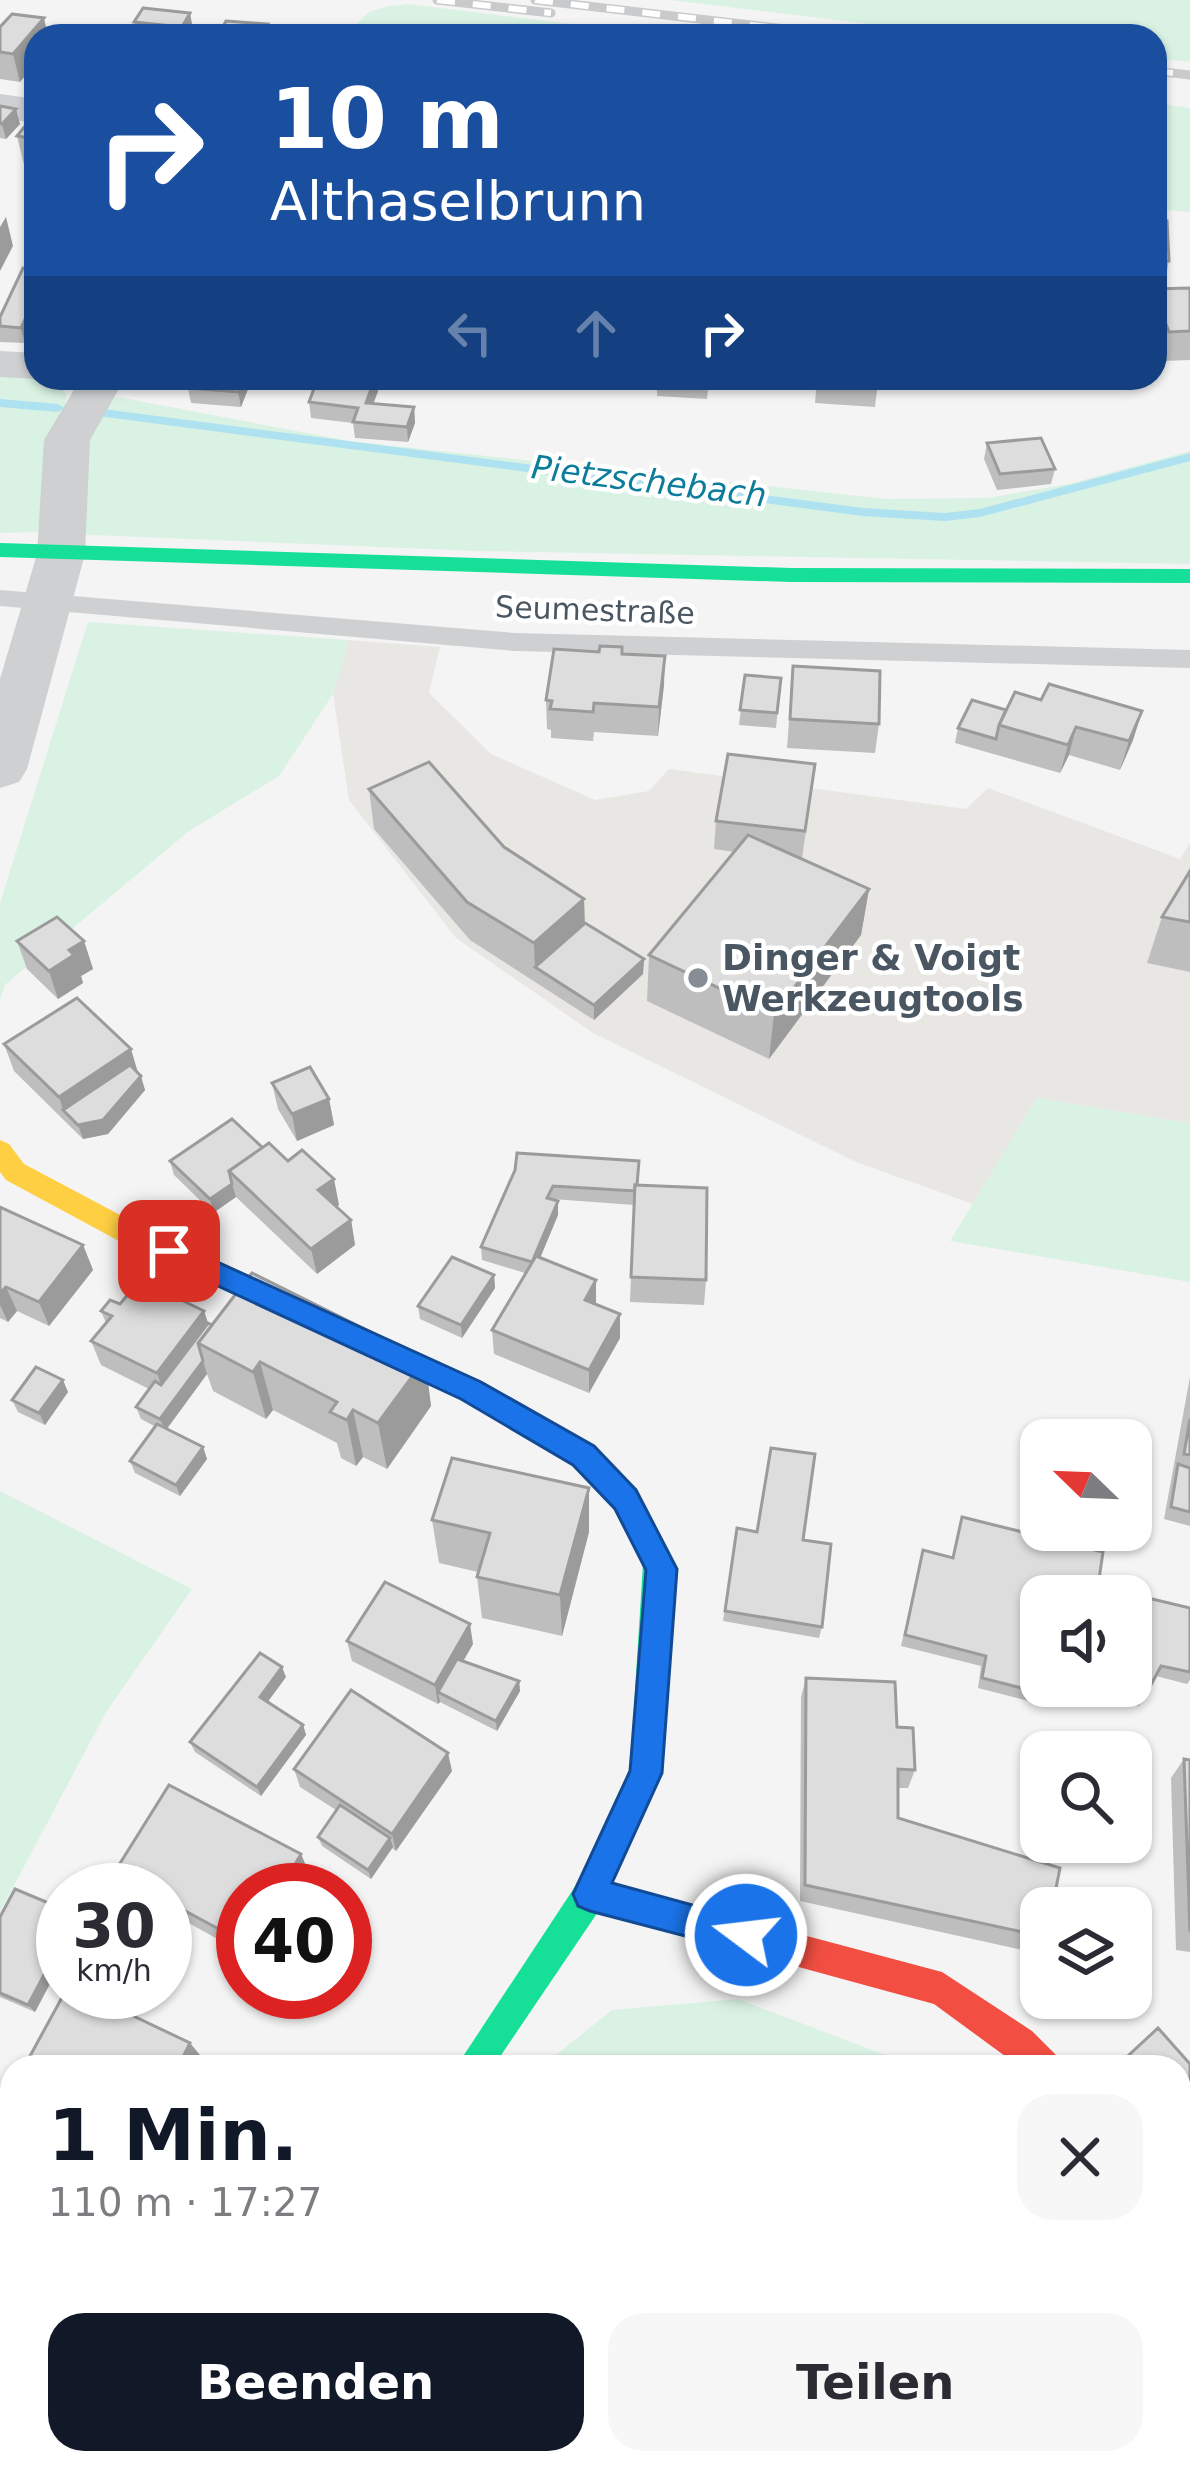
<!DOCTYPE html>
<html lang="de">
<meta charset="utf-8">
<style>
:root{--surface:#fff;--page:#f7f7f7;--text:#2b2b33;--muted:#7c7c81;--accent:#111827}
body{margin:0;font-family:"DejaVu Sans",sans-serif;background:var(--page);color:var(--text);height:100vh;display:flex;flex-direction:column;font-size:45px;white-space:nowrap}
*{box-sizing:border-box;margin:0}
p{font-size:39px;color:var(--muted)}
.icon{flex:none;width:66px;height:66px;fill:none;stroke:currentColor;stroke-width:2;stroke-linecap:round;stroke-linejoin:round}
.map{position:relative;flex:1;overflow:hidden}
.details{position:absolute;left:0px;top:2055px;width:1191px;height:420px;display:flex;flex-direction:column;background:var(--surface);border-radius:36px 36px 0 0;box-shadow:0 3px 9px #0004}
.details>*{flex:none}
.guide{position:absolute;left:24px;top:24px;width:1143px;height:366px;border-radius:36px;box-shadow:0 3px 9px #0004;background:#1a4fa0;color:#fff;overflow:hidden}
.needle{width:78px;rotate:293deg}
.tools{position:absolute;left:1020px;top:1419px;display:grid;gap:24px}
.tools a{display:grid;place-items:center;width:132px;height:132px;border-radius:24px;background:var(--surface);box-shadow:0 3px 9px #0004;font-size:60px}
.speed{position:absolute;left:36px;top:1863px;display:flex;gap:24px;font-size:60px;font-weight:700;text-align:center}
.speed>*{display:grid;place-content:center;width:156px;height:156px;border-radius:50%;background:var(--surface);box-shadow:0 3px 9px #0004;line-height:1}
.speed small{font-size:30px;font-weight:400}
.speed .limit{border:18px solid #d22;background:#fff;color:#111}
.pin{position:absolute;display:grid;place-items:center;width:102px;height:102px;color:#fff;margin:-51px;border-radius:24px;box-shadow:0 6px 18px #0006}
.me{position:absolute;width:132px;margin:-66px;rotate:285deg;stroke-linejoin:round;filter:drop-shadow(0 0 9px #0008)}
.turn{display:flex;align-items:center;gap:42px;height:252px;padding:0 48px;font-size:54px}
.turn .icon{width:156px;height:156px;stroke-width:2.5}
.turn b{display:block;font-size:84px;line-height:102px}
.lanes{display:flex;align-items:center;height:114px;padding:0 48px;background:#0003;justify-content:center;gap:60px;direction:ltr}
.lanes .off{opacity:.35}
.round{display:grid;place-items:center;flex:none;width:126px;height:126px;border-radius:36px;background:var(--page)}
.overview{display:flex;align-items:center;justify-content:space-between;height:204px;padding:0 48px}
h1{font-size:72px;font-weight:700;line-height:90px;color:var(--accent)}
.cta{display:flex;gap:24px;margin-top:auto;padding:24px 48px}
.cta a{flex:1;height:138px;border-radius:36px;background:var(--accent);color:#fff;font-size:48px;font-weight:700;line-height:138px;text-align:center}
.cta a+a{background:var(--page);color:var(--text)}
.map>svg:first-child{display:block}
</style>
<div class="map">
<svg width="1190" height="2475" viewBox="0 0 1190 2475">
<rect width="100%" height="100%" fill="#f4f4f4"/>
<polygon fill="#e8e7e3" points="348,640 440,647 429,693 491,754 595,800 649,791 669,769 966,809 988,788 1180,859 1190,843 1190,1123 1037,1098 973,1204 856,1162 593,1033 456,938 349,800 333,694"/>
<g fill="#d9f2e3">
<polygon points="670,0 1190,0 1190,62 1155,58 1155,36 970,36"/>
<path d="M408 4 669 36H352C363 7 379 8 408 4Z"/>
<polygon points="1155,103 1190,108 1190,212 1155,209"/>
<polygon points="0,370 53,378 67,395 41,532 0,533"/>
<polygon points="118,397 349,441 886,499 987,498 1069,484 1190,451 1190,564 477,551 69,534 81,435 105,398"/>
<polygon points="88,622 348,640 333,694 279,776 189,831 6,984 0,998 0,903"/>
<polygon points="1037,1098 1190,1123 1190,1282 950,1241"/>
<polygon points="0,1491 192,1589 106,1712 0,1912"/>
<polygon points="738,1999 893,2058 883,2067 541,2067 612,2010"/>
<polygon points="369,2463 756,2463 760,2475 370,2475"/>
</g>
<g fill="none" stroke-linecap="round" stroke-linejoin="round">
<g fill="#aee2f0" fill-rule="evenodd">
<polygon points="0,399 58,404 64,408 58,412 0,407"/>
<polygon points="103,409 863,508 945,513 980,509 1190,453 1190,461 980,517 945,521 863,516 98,416 98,410"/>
</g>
<g fill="#ced0d2" fill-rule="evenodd">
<polygon points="0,590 515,633 1190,650 1190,668 515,651 0,606"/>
<polygon points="662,2463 708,2463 704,2475 658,2475"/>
</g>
<g fill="#ced0d2" fill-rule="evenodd">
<polygon points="0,94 36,99 36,123 0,118"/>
<polygon points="0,351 36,353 36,378 41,378 36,379 0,377"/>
<polygon points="81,378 125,378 90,440 85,554 27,769 19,782 0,788 0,679 37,554 44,440"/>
<polygon points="1179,2181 1190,2186 1190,2278 1179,2274"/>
<polygon points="300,2463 390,2463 391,2475 301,2475"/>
</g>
<g fill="#16e098" fill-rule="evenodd">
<polygon points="0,543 791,568 1190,569 1190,583 791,582 0,557"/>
<polygon points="658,1549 669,1553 673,1563 662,1773 602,1906 493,2067 456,2067 578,1882 630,1772 643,1563 647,1553"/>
</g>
<polygon fill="#ffcf43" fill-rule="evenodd" points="0,1140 9,1144 24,1164 139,1225 481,1381 594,1446 635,1490 673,1563 669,1573 658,1577 647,1573 615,1508 574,1464 461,1399 119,1241 6,1180 0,1172"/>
<polygon fill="#f24e42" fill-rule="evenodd" points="590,1878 942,1972 1032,2031 1056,2055 1061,2067 1020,2067 934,2004 590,1910 578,1906 574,1894 578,1882"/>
<defs>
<g id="rail">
<polyline points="437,0 551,13"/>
<polyline points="535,0 847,36"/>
<polyline points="1155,71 1190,75"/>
</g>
</defs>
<use href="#rail" stroke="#c9cacc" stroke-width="9"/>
<use href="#rail" stroke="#fff" stroke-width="6" stroke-dasharray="18" stroke-linecap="butt"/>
</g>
<g fill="#bebebf">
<polygon points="190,13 194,36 136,36 134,22"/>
<polygon points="44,18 20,82 0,79 0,27"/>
<polygon points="0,106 20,124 6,139 0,138"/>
<polygon points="36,113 36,167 24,165 17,136"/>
<polygon points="1155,220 1169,261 1163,289 1190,288 1190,360 1162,361 1155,344"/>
<polygon points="23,268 25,343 0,342 0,317"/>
<polygon points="657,378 709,378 707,399 657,396"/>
<polygon points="817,378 937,378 936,386 878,382 875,407 815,403"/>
<polygon points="250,384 241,407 191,403 188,388"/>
<polygon points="378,391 373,404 414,407 415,423 408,442 355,438 353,423 311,418 309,402"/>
<polygon points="987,443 1055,469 1051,484 997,490 984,459"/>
<polygon points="599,652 622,654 664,685 658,736 594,732 593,741 551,738 551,730 547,729 546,700"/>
<polygon points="793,666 879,724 875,753 787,748"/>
<polygon points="745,675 781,678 776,728 739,725"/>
<polygon points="1041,700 1142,711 1133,740 1120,770 1069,755 1060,773 955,743 958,728 1007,710"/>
<polygon points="815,764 802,859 869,889 861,935 769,1059 647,1001 649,955 735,852 714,849 716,821"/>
<polygon points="369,789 504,847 584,899 585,923 644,959 643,974 594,1020 470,940 374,829"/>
<polygon points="1190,871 1190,972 1147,963 1162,917"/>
<polygon points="17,941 84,941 93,969 81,976 83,983 58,999 27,969"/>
<polygon points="4,1044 138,1073 145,1090 108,1134 83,1139 14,1071"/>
<polygon points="272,1083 329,1099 334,1125 297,1141 278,1109"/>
<polygon points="263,1148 339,1205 336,1207 351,1220 355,1245 317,1274 236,1197 213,1213 174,1175 170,1161"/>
<polygon points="515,1170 638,1185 706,1280 704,1305 630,1302 634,1205 553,1199 558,1201 558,1215 540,1258 596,1304 620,1314 620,1338 589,1393 494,1354 492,1330 525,1273 482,1260 481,1247"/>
<polygon points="0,1207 83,1245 93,1270 49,1326 17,1311 8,1322 0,1318"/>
<polygon points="494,1275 495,1288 462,1338 420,1319 418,1306"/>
<polygon points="120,1304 204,1311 208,1323 212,1325 425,1359 431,1406 387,1469 363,1457 356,1466 341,1458 337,1443 273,1410 266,1419 213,1391 207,1374 167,1429 203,1447 207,1459 180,1496 135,1473 130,1461 156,1427 141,1419 136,1407 149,1389 101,1365 91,1341 106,1323 101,1311"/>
<polygon points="1190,1377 1190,1526 1164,1519"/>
<polygon points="68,1392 45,1425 18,1412 12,1400"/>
<polygon points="962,1517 1098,1586 1190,1672 1190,1680 1187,1684 1156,1676 1139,1706 1062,1686 1131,1686 1041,1596 1045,1694 1040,1704 978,1688 981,1666 901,1646 923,1550 952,1558"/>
<polygon points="432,1520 589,1532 562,1636 482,1618 477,1577 478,1572 439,1563"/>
<polygon points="737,1528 803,1540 822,1627 819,1638 723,1621"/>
<polygon points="347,1641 473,1644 463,1661 519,1681 520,1691 497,1731 440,1702 438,1704 352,1661"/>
<polygon points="286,1677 267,1702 303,1725 306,1735 261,1796 195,1752 190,1742"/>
<polygon points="806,1678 897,1727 915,1770 908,1788 898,1788 898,1818 1041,1908 1041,1946 1036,1953 800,1901 801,1697"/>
<polygon points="1184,1759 1190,1760 1190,1952 1176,1950 1171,1778"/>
<polygon points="294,1769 452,1771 396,1851 392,1848 371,1879 322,1846 318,1837 336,1810 300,1787"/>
<polygon points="301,1854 308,1871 243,1890 243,1953 165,1910 165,1890 127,1890 114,1873"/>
<polygon points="63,1909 63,1959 35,2012 0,1997 0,1917"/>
<polygon points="1190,2064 1190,2178 1179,2165 1179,2067"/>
<polygon points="1052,2463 1179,2463 1190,2475 1062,2475"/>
</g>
<g fill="#9b9b9b">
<polygon points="190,13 194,36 183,36 182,27"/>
<polygon points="44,18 48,36 36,36 36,63 20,82 13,54"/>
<polygon points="16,109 20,124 6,139 2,124"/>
<polygon points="6,217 13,246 0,271 0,227"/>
<polygon points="36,296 36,319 25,343 21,328"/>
<polygon points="244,378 249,378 250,384 241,407 238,392"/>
<polygon points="375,378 378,391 368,418 366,403"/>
<polygon points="414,407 415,423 408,442 407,427"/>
<polygon points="665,656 664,685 658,736 659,707"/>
<polygon points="1142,711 1133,740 1120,770 1129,741"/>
<polygon points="1076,727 1069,755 1060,773 1068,745"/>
<polygon points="869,889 861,935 769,1059 774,1014"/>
<polygon points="584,899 585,937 535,967 534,943"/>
<polygon points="84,941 93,969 81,976 83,983 58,999 49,971 69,950"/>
<polygon points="644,959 643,974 594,1020 594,1005"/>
<polygon points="131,1049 139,1076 63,1110 59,1097"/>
<polygon points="141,1076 145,1090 108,1134 83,1139 78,1125"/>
<polygon points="329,1099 334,1125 297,1141 292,1114"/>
<polygon points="334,1179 339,1205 323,1216 318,1190"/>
<polygon points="232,1184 236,1197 213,1213 210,1199"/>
<polygon points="558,1201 558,1215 533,1275 532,1262"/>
<polygon points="351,1220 355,1245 317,1274 311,1249"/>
<polygon points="83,1245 93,1270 49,1326 39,1302"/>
<polygon points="494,1275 495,1288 462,1338 461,1325"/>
<polygon points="596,1280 596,1305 585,1300"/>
<polygon points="6,1287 17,1311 8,1322 0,1305 0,1293"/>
<polygon points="204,1311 212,1335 198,1343 165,1397 157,1373"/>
<polygon points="620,1314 620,1338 589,1393 589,1370"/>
<polygon points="425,1359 431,1406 387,1469 378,1423"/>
<polygon points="203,1361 207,1374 165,1431 160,1419"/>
<polygon points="260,1362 273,1410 266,1419 253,1372"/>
<polygon points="63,1380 68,1392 45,1425 39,1413"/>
<polygon points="353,1410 363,1457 356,1466 347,1420"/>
<polygon points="203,1447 207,1459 180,1496 176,1485"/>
<polygon points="589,1488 589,1532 562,1636 560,1595"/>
<polygon points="470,1624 473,1644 444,1695 438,1692 440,1702 438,1704 435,1685"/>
<polygon points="282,1667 286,1677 264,1707 260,1697"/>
<polygon points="519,1681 520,1691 497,1731 496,1721"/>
<polygon points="303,1725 306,1735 261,1796 257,1787"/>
<polygon points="448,1753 452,1771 396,1851 392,1834"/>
<polygon points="390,1838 393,1847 371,1879 368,1870"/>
<polygon points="301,1854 308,1871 297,1890 280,1890"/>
<polygon points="63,1939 63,1959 35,2012 28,2005"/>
<polygon points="190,2043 200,2055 194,2067 178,2067"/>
<polygon points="9,2118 12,2121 12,2157 4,2178 11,2183 0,2211 0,2140"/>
</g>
<g fill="#ddddde" stroke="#9b9b9b" stroke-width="3">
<polygon points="143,8 190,13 182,27 134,22"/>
<polygon points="12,14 44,18 13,54 0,52 0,27"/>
<polygon points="226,21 268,24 262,36 218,36"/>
<polygon points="0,106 16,109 2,124 0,123"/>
<polygon points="36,113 36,139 17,136"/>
<polygon points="1155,220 1167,221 1169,261 1155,260"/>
<polygon points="23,268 36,269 36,296 21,328 0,326 0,317"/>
<polygon points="1190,288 1190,331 1169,332 1155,296 1155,289"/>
<polygon points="192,378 244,378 238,392 188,388"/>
<polygon points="318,378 375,378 366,403 414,407 407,427 353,422 358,408 309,402"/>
<polygon points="657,378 708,378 707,383 657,380"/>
<polygon points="1041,438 1055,469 1000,474 987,443"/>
<polygon points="600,646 622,647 622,654 665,656 659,707 594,703 593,712 550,709 552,701 546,700 554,649 599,652"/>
<polygon points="793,666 880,671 879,724 790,719"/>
<polygon points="745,675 781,678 777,713 740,710"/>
<polygon points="1049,684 1142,711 1129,741 1076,727 1068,745 999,725 1015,692 1041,700"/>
<polygon points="972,700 1006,710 999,725 996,739 958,728"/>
<polygon points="728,754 815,764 805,831 716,821"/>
<polygon points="429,762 504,847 584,899 534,943 467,902 369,789"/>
<polygon points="748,835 869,889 774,1014 649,955"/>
<polygon points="1190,871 1190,922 1162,917"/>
<polygon points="57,917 84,941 69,950 74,955 49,971 17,941"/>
<polygon points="585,923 644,959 594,1005 535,967"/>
<polygon points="77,998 131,1049 59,1097 4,1044"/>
<polygon points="130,1065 141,1076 103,1120 78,1125 63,1110"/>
<polygon points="310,1067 329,1099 292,1114 272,1083"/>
<polygon points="232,1119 263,1148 229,1171 232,1184 210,1199 170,1161"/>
<polygon points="269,1143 288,1161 302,1150 334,1179 318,1190 351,1220 311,1249 229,1171"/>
<polygon points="517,1153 639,1161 637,1185 635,1185 635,1191 553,1186 547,1198 558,1201 532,1262 481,1247 515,1170"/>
<polygon points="635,1185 707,1188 706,1280 631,1277"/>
<polygon points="0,1207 83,1245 39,1302 6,1287 0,1293"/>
<polygon points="536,1256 596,1280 585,1300 620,1314 589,1370 492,1330"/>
<polygon points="452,1257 494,1275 461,1325 418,1306"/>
<polygon points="252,1273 425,1359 378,1423 353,1410 347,1420 330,1412 337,1402 260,1362 253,1372 198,1343"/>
<polygon points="140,1280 204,1311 157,1373 91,1341 112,1316 101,1311 110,1300 120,1304"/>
<polygon points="208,1323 212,1325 198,1343 203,1361 160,1419 136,1407 155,1381 161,1385"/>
<polygon points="36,1367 63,1380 39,1413 12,1400"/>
<polygon points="1190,1419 1190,1455 1184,1454"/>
<polygon points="157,1424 203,1447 176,1485 130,1461"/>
<polygon points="771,1448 815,1454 803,1540 831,1544 822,1627 725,1611 737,1528 757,1532"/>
<polygon points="452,1458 589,1488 560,1595 477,1577 490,1533 432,1520"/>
<polygon points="1178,1464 1190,1468 1190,1512 1171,1507"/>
<polygon points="962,1517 1103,1552 1098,1586 1190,1608 1190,1672 1161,1666 1145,1696 1107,1686 1131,1686 1131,1596 1041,1596 1041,1686 1046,1686 1045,1694 982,1678 986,1656 905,1635 923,1550 953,1558"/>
<polygon points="385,1582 470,1624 435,1685 347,1641"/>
<polygon points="260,1653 282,1667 260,1697 303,1725 257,1787 190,1742"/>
<polygon points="457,1659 519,1681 496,1721 438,1692"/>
<polygon points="806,1678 895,1682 897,1727 913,1728 915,1770 898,1769 898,1818 1060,1868 1052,1908 1041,1908 1041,1936 805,1885"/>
<polygon points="351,1690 448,1753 392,1834 294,1769"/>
<polygon points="1184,1759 1190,1760 1190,1932"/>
<polygon points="169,1785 301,1854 280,1890 243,1890 243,1942 165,1900 165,1890 146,1890 114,1873"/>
<polygon points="340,1805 390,1838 368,1870 318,1837"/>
<polygon points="15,1889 63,1909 63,1939 28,2005 0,1993 0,1917"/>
<polygon points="65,1992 83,1992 190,2043 178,2067 24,2067"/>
<polygon points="1158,2028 1190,2064 1190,2163 1179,2151 1179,2067 1116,2067"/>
<polygon points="897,2058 904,2067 887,2067"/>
<polygon points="0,2115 9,2118 0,2140"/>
<polygon points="9,2239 12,2240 12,2367 0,2362 0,2260"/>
<polygon points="1179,2366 1190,2379 1190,2475 1099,2475 1094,2468 1089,2475 1077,2475 1067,2463 1179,2463"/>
</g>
<polygon fill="#1a73e8" stroke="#114b97" stroke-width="3" points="169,1240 481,1382 594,1446 636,1490 677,1569 662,1773 612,1883 758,1923 763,1935 758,1947 746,1952 590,1911 578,1906 573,1894 630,1771 646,1570 615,1509 573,1465 461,1399 160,1259 155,1251 160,1243"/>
<circle fill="#868d94" stroke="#fff" stroke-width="4.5" cx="698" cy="978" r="12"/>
<g text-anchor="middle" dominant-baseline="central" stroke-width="9" stroke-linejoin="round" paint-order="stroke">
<g font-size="30" fill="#4a5661" stroke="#fff">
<text transform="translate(595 610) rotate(2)">Seumestraße</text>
</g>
<g font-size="33" font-style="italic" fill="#0c7c9b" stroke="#fff">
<text transform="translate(649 481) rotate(7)">Pietzschebach</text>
</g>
<g font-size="36" font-weight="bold" fill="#4a5661" stroke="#fff" text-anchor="start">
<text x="722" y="957">Dinger &amp; Voigt<tspan x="722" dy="41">Werkzeugtools</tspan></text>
</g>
</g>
</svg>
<div class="tools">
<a><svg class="needle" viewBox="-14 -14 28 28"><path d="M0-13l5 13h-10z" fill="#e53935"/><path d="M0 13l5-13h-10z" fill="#7c7c81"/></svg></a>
<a><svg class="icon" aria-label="sound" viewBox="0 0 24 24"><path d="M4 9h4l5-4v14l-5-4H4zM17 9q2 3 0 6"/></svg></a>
<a><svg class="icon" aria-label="search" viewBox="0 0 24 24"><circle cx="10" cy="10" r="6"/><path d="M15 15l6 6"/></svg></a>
<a><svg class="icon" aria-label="layers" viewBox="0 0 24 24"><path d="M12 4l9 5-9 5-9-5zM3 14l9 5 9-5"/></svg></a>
</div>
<div class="speed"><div>30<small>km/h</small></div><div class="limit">40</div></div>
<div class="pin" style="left:169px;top:1251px;background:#d93025"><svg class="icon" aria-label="arrive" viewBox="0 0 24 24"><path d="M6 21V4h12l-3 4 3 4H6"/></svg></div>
<svg class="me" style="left:746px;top:1935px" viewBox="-20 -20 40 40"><circle r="17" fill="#1a73e8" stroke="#fff" stroke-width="3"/><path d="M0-11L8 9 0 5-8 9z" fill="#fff"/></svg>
<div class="guide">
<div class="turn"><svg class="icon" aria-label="right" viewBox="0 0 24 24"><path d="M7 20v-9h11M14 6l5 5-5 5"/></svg><div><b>10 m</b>Althaselbrunn</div></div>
<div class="lanes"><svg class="icon off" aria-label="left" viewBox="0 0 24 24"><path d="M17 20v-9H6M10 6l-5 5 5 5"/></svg><svg class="icon off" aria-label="ahead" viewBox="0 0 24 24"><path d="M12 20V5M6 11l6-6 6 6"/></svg><svg class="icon" aria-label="right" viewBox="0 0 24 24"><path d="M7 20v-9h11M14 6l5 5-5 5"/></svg></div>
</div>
<section class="details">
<div class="overview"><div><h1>1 Min.</h1><p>110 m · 17:27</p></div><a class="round"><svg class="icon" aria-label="close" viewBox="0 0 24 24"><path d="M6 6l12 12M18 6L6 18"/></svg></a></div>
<div class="cta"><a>Beenden</a><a>Teilen</a></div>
</section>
</div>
